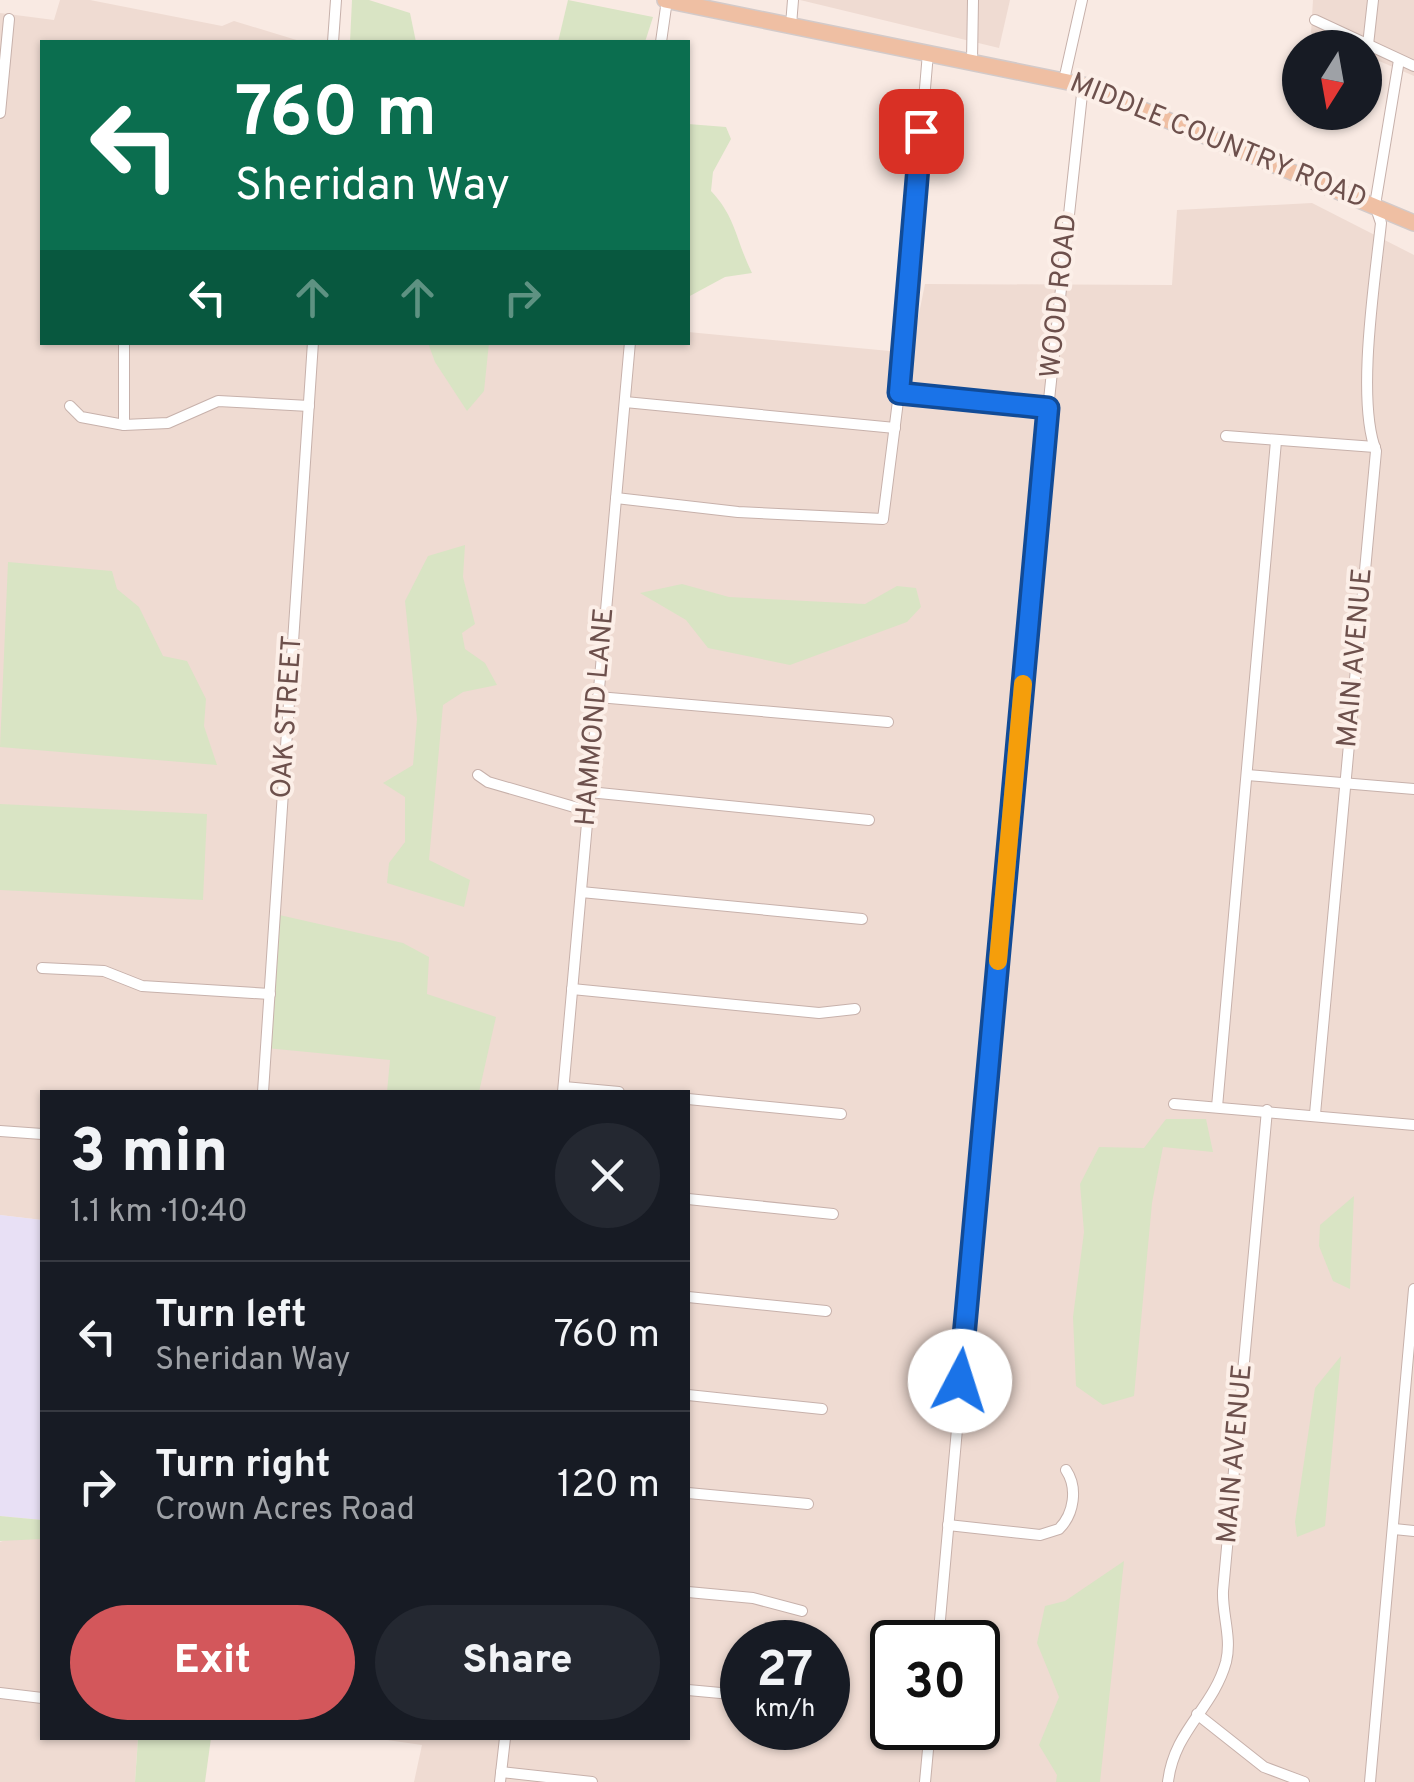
<!DOCTYPE html>
<meta charset="utf-8">
<style>
:root{--surface:#171b24;--page:#242831;--text:#f1f3f6;--muted:#9ea1a6;--line:#363941;--accent:#d3575b}
body{margin:0;font-family:Overpass,sans-serif;background:var(--page);color:var(--text);height:100vh;display:flex;flex-direction:column;font-size:38px;white-space:nowrap}
*{box-sizing:border-box;margin:0}
p{font-size:32px;color:var(--muted)}
.icon{flex:none;width:55px;height:55px;fill:none;stroke:currentColor;stroke-width:2;stroke-linecap:round;stroke-linejoin:round}
.map{position:relative;flex:1;overflow:hidden}
.details{position:absolute;left:40px;top:1090px;width:650px;height:650px;display:flex;flex-direction:column;background:var(--surface);border-radius:0px;box-shadow:0 2px 8px #0004}
.details>*{flex:none}
.banner{position:absolute;left:40px;top:40px;width:650px;height:305px;border-radius:0px;box-shadow:0 2px 8px #0004;background:#0b6e4f;color:#fff;overflow:hidden}
.needle{width:65px;rotate:191deg}
.tools{position:absolute;left:1282px;top:30px;display:grid;gap:20px}
.tools a{display:grid;place-items:center;width:100px;height:100px;border-radius:50%;background:var(--surface);box-shadow:0 2px 8px #0004;font-size:50px}
.speed{position:absolute;left:720px;top:1620px;display:flex;gap:20px;font-size:50px;font-weight:700;text-align:center}
.speed>*{display:grid;place-content:center;width:130px;height:130px;border-radius:50%;background:var(--surface);box-shadow:0 2px 8px #0004;line-height:1}
.speed small{font-size:25px;font-weight:400}
.speed .limit{border:5px solid #111;border-radius:15px;background:#fff;color:#111}
.pin{position:absolute;display:grid;place-items:center;width:85px;height:85px;color:#fff;margin:-42px;border-radius:20px;box-shadow:0 5px 15px #0006}
.me{position:absolute;width:110px;margin:-55px;rotate:5deg;stroke-linejoin:round;filter:drop-shadow(0 0 8px #0008)}
.turn{display:flex;align-items:center;gap:35px;height:210px;padding:0 30px;font-size:45px}
.turn .icon{width:130px;height:130px;stroke-width:2.5}
.turn b{display:block;font-size:70px;line-height:85px}
.lanes{display:flex;align-items:center;height:95px;padding:0 30px;background:#0003;justify-content:center;gap:50px;direction:ltr}
.lanes .off{opacity:.35}
.round{display:grid;place-items:center;flex:none;width:105px;height:105px;border-radius:52px;background:var(--page)}
.head{display:flex;align-items:center;justify-content:space-between;height:170px;padding:0 30px}
h1{font-size:60px;font-weight:800;line-height:75px}
.cta{display:flex;gap:20px;margin-top:auto;padding:20px 30px}
.cta a{flex:1;height:115px;border-radius:60px;background:var(--accent);color:#fff;font-size:40px;font-weight:800;line-height:115px;text-align:center}
.cta a+a{background:var(--page);color:var(--text)}
ul{padding:0;list-style:none}
li{display:flex;align-items:center;gap:30px;height:150px;padding:0 30px;border-top:2px solid var(--line)}
li div{flex:1}
li b{display:block;font-size:38px}
li em{font-style:normal}
.map>svg:first-child{display:block}
</style>
<div class="map">
<svg width="1414" height="1782" viewBox="0 0 1414 1782">
<rect width="100%" height="100%" fill="#f9eae3"/>
<g fill="#efdbd2" fill-rule="evenodd">
<path d="M60 0H90L222 26 234 21 303 42H42V342H688V332L911 353 925 284 1172 285 1177 210 1312 203 1414 255V1782H414L422 1745 373 1738H688V1092H42V1220L0 1215V13L54 20ZM742 1642H828V1728H742ZM892 1642H978V1728H892Z"/>
<polygon points="800,0 1010,0 999,48"/>
<polygon points="1313,0 1414,0 1414,76 1365,55 1365,48 1346,47 1311,33"/>
<polygon points="8,1539 42,1539 42,1738 138,1738 135,1782 0,1782 0,1542"/>
</g>
<polygon fill="#e8e0f5" points="0,1215 42,1220 42,1520 0,1516"/>
<g fill="#d9e4c4">
<polygon points="352,0 369,0 410,13 416,42 350,42"/>
<polygon points="568,0 653,17 645,42 558,42"/>
<path d="M688 124 726 127 731 139 713 172 711 191C736 217 736 241 752 273L725 277 688 297Z"/>
<polygon points="428,343 489,343 484,391 467,411 435,362"/>
<polygon points="465,545 463,577 475,624 462,633 465,649 485,663 497,685 463,692 443,705 429,860 470,880 464,907 387,883 389,863 405,842 405,797 383,783 413,765 417,719 405,601 428,556"/>
<polygon points="8,562 112,571 117,589 139,607 163,656 187,661 206,699 204,726 217,765 0,747"/>
<polygon points="682,584 729,597 865,604 897,586 916,588 921,607 907,622 790,665 708,648 686,620 640,593"/>
<polygon points="0,804 207,814 203,900 0,890"/>
<polygon points="275,914 403,943 429,957 427,994 496,1017 479,1092 387,1092 390,1060 266,1048"/>
<polygon points="1166,1119 1206,1119 1213,1152 1163,1147 1152,1203 1134,1396 1103,1405 1076,1386 1073,1317 1084,1232 1080,1184 1099,1147 1144,1148"/>
<polygon points="1354,1196 1350,1289 1333,1281 1319,1246 1320,1225"/>
<polygon points="1341,1356 1325,1526 1297,1537 1295,1522 1315,1388"/>
<polygon points="0,1516 42,1520 42,1539 0,1541"/>
<polygon points="1124,1561 1100,1782 1056,1782 1057,1775 1039,1745 1059,1697 1037,1643 1045,1606 1065,1601"/>
<polygon points="138,1738 211,1738 205,1782 135,1782"/>
</g>
<g fill="none" stroke-linecap="round" stroke-linejoin="round">
<defs>
<g id="street">
<polyline points="1315,20 1414,66"/>
<polyline points="791,25 793,0"/>
<polyline points="333,42 336,0"/>
<polyline points="661,42 667,0"/>
<polyline points="1368,45 1373,0"/>
<polyline points="972,61 973,0"/>
<polyline points="1064,80 1082,0"/>
<polyline points="0,113 9,19"/>
<polyline points="899,393 1048,409"/>
<polyline points="625,402 895,428"/>
<polyline points="70,406 81,417 124,425 168,423 218,401 309,406"/>
<polyline points="124,425 124,342"/>
<polyline points="1226,436 1375,447"/>
<polyline points="616,498 738,512 883,519 899,393 928,53"/>
<polyline points="598,697 888,722"/>
<polyline points="478,775 488,782 588,811"/>
<polyline points="1247,775 1414,789"/>
<polyline points="589,792 869,820"/>
<polyline points="581,892 862,919"/>
<polyline points="42,968 104,971 142,986 270,994"/>
<polyline points="572,989 819,1013 855,1009"/>
<polyline points="564,1087 619,1092"/>
<polyline points="263,1092 313,342"/>
<polyline points="563,1092 630,342"/>
<polyline points="688,1099 841,1114"/>
<polyline points="1174,1104 1414,1125"/>
<polyline points="1217,1107 1276,441"/>
<path d="M1315 1114 1376 451C1356 400 1375 280 1381 223L1375 205 1399 60"/>
<polyline points="0,1131 42,1134"/>
<polyline points="688,1199 833,1214"/>
<polyline points="688,1297 826,1311"/>
<polyline points="688,1395 822,1409"/>
<polyline points="688,1493 808,1504"/>
<path d="M948 1525 1040 1535 1059 1529C1074 1514 1078 1488 1066 1470"/>
<polyline points="1394,1529 1414,1531"/>
<polyline points="688,1592 753,1598 802,1611"/>
<polyline points="938,1642 1048,409 1083,85"/>
<polyline points="688,1690 742,1695"/>
<polyline points="0,1693 42,1698"/>
<polyline points="1197,1714 1264,1767 1304,1782"/>
<polyline points="501,1772 592,1782"/>
<polyline points="500,1782 505,1738"/>
<polyline points="925,1782 930,1728"/>
<path d="M1168 1782C1174 1730 1213 1709 1226 1662 1232 1638 1222 1614 1223 1591L1267 1110"/>
<polyline points="1370,1782 1414,1289"/>
</g>
<polyline id="primary" points="665,0 1083,85 1414,223"/>
</defs>
<use href="#street" stroke="#c7b1ab" stroke-width="12"/>
<use href="#primary" stroke="#d3cac9" stroke-width="18"/>
<use href="#street" stroke="#fff" stroke-width="10"/>
<use href="#primary" stroke="#efbfa3" stroke-width="15"/>
</g>
<g fill="none" stroke-linecap="round" stroke-linejoin="round">
<defs>
<polyline id="route" points="921,131 899,393 1048,408 960,1381"/>
</defs>
<use href="#route" stroke="#114b97" stroke-width="25"/>
<use href="#route" stroke="#1a73e8" stroke-width="18"/>
<polyline stroke="#f59e0b" stroke-width="18" points="998,961 1023,684"/>
</g>
<g text-anchor="middle" dominant-baseline="central" stroke-width="8" stroke-linejoin="round" paint-order="stroke">
<g font-size="28" fill="#6d504c" stroke="#fcefe8">
<text transform="translate(1218 142) rotate(22)">MIDDLE COUNTRY ROAD</text>
<text transform="translate(1060 296) rotate(-84)">WOOD ROAD</text>
<text transform="translate(1356 658) rotate(-85)">MAIN AVENUE</text>
<text transform="translate(288 717) rotate(-86)">OAK STREET</text>
<text transform="translate(596 717) rotate(-85)">HAMMOND LANE</text>
<text transform="translate(1236 1454) rotate(-85)">MAIN AVENUE</text>
</g>
</g>
</svg>
<div class="tools">
<a><svg class="needle" viewBox="-14 -14 28 28"><path d="M0-13l5 13h-10z" fill="#e53935"/><path d="M0 13l5-13h-10z" fill="#9ea1a6"/></svg></a>
</div>
<div class="speed"><div>27<small>km/h</small></div><div class="limit">30</div></div>
<div class="pin" style="left:921px;top:131px;background:#d93025"><svg class="icon" aria-label="arrive" viewBox="0 0 24 24"><path d="M6 21V4h12l-3 4 3 4H6"/></svg></div>
<svg class="me" style="left:960px;top:1381px" viewBox="-20 -20 40 40"><circle r="19" fill="#fff"/><path d="M0-13L10 11 0 6-10 11z" fill="#1a73e8"/></svg>
<div class="banner">
<div class="turn"><svg class="icon" aria-label="left" viewBox="0 0 24 24"><path d="M17 20v-9H6M10 6l-5 5 5 5"/></svg><div><b>760 m</b>Sheridan Way</div></div>
<div class="lanes"><svg class="icon" aria-label="left" viewBox="0 0 24 24"><path d="M17 20v-9H6M10 6l-5 5 5 5"/></svg><svg class="icon off" aria-label="ahead" viewBox="0 0 24 24"><path d="M12 20V5M6 11l6-6 6 6"/></svg><svg class="icon off" aria-label="ahead" viewBox="0 0 24 24"><path d="M12 20V5M6 11l6-6 6 6"/></svg><svg class="icon off" aria-label="right" viewBox="0 0 24 24"><path d="M7 20v-9h11M14 6l5 5-5 5"/></svg></div>
</div>
<section class="details">
<div class="head"><div><h1>3 min</h1><p>1.1 km · 10:40</p></div><a class="round"><svg class="icon" aria-label="close" viewBox="0 0 24 24"><path d="M6 6l12 12M18 6L6 18"/></svg></a></div>
<ul>
<li><svg class="icon" aria-label="left" viewBox="0 0 24 24"><path d="M17 20v-9H6M10 6l-5 5 5 5"/></svg><div><b>Turn left</b><p>Sheridan Way</p></div><em>760 m</em></li>
<li><svg class="icon" aria-label="right" viewBox="0 0 24 24"><path d="M7 20v-9h11M14 6l5 5-5 5"/></svg><div><b>Turn right</b><p>Crown Acres Road</p></div><em>120 m</em></li>
</ul>
<div class="cta"><a>Exit</a><a>Share</a></div>
</section>
</div>
